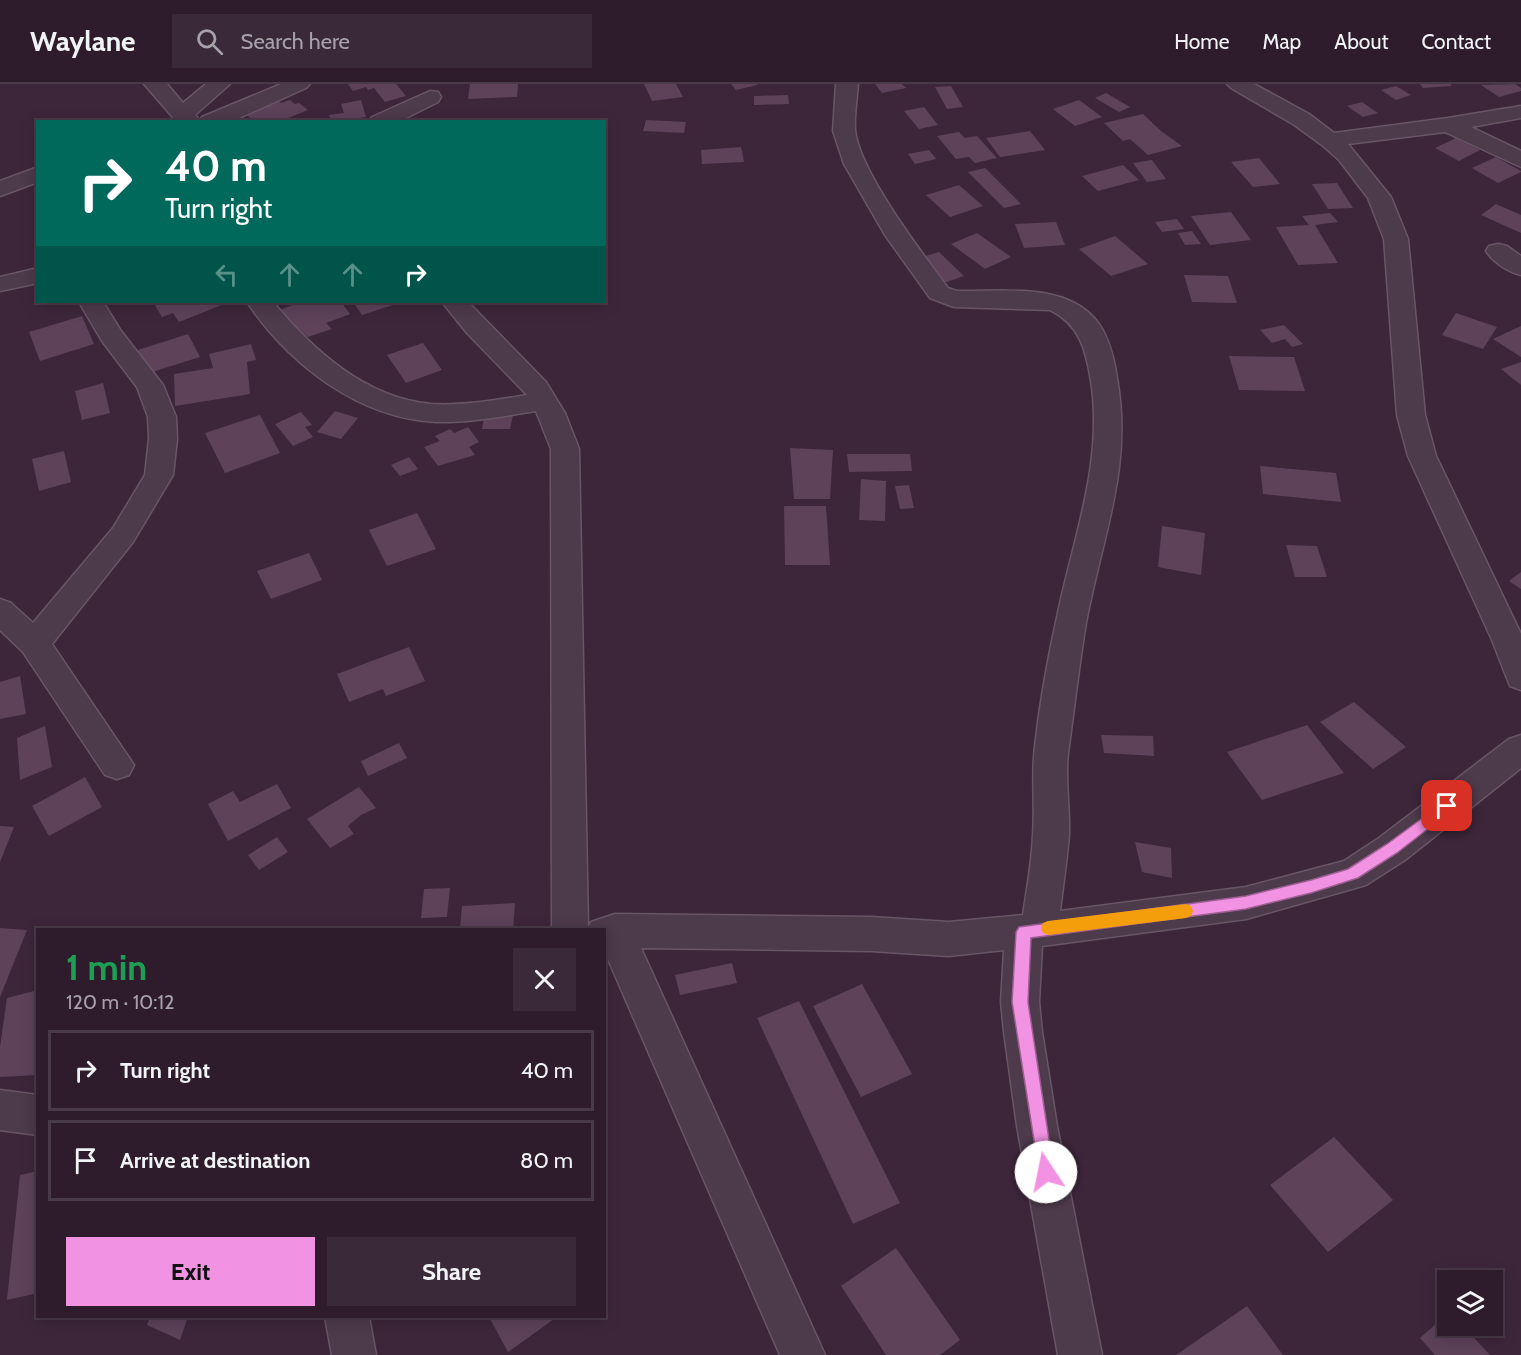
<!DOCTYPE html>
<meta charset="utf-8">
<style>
:root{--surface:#2e1c2c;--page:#3a2938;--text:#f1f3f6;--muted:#a7a1a9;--line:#493a48;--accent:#f292e2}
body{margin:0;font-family:Cabin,sans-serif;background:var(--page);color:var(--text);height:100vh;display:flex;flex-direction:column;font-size:22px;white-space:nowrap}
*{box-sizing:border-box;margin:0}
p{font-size:20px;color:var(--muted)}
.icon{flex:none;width:33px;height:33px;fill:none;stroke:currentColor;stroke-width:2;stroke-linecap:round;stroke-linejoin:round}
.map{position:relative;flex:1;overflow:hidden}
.drawer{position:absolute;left:36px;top:844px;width:570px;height:390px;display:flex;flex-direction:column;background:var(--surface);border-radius:0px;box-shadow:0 3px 15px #0003,0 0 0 2px var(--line)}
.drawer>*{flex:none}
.guide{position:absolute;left:36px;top:36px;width:570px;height:183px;border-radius:0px;box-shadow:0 3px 15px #0003,0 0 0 2px var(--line);background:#00695c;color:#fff;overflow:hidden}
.tools{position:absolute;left:1437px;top:1186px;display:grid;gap:12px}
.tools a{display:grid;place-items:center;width:66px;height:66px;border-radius:0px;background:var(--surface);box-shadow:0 3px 15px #0003,0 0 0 2px var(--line);font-size:30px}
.pin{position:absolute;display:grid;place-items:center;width:51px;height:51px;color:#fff;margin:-26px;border-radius:12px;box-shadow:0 3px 9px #0006}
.me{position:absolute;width:66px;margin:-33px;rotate:349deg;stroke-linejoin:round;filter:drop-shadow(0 0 4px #0008)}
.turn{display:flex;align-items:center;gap:21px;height:126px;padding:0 30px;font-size:27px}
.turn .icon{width:78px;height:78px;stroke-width:2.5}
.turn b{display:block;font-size:42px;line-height:51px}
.lanes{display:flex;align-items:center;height:57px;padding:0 30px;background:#0003;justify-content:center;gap:30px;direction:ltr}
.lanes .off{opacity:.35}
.round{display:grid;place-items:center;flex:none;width:63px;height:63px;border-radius:0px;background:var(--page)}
.head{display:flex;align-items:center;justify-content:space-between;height:102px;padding:0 30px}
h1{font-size:36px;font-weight:800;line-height:45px;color:#1e9e55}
.cta{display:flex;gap:12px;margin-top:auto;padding:12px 30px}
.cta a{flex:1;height:69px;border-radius:0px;background:var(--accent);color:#111;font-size:24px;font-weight:800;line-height:69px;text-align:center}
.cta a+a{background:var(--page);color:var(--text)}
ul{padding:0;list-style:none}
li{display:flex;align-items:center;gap:18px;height:81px;margin:0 12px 9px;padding:0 18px;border:3px solid var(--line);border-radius:0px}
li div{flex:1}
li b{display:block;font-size:22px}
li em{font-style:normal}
header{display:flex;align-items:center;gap:36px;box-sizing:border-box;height:84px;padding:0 30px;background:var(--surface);border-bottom:2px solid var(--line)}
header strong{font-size:28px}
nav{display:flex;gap:33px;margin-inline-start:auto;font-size:21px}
.search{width:420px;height:54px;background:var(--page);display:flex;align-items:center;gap:15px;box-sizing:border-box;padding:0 21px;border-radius:0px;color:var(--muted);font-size:22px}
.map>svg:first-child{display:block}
</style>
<header>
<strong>Waylane</strong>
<div class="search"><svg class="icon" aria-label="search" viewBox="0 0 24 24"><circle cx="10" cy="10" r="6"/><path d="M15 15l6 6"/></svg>Search here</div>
<nav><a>Home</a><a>Map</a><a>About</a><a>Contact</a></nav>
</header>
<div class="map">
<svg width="1521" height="1271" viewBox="0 0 1521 1271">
<rect width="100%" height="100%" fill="#3d263a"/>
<g fill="#5d425a">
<polygon points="348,0 396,0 406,12 385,18 374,4 368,6 366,3 353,7"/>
<polygon points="470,0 518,0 517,13 468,15"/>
<polygon points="644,0 676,0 683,13 652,17"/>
<polygon points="731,0 757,0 757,1 736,6"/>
<polygon points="875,0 902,0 906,4 882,9"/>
<polygon points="1420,0 1451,0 1451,2 1423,4"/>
<polygon points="1515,0 1521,4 1521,7 1499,13 1481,1"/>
<polygon points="951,2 963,23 947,25 935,3"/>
<polygon points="1396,2 1411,11 1396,16 1381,6"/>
<polygon points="1106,9 1130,23 1119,28 1095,14"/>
<polygon points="788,11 789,20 754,21 754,12"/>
<polygon points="290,16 295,20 299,19 308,26 278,38 255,38 246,30 279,17 281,19"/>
<polygon points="361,16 366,33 332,38 329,31 344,29 341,20"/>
<polygon points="1079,16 1102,33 1075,42 1053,25"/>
<polygon points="1362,18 1378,29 1363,33 1347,22"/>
<polygon points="924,23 938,41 919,45 904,27"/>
<polygon points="1143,30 1161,47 1182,62 1148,71 1130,55 1123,57 1104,39"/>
<polygon points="646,36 686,38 684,49 643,47"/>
<polygon points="1030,47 1045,66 1000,73 986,54"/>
<polygon points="959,48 965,54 977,52 997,74 975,79 969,73 956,75 937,52"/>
<polygon points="1456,54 1480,66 1459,77 1435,64"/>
<polygon points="741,63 744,78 702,80 701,66"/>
<polygon points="929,66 936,75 915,80 908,70"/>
<polygon points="1496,73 1521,87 1521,88 1498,99 1472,84"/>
<polygon points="1259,74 1280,100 1253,103 1231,78"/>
<polygon points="1152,76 1166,95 1147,98 1133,79"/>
<polygon points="1123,81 1139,96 1098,107 1082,92"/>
<polygon points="985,84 1021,120 1004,124 968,88"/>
<polygon points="1337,99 1353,124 1328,125 1312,100"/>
<polygon points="959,101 983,122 950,133 926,111"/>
<polygon points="1496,120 1521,131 1521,149 1481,131"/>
<polygon points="1231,128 1251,156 1210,161 1191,132"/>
<polygon points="1330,129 1338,138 1315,141 1338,179 1298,181 1276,143 1309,141 1302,132"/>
<polygon points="1177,135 1184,145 1162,148 1155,138"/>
<polygon points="1056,138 1065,161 1024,164 1015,140"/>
<polygon points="1192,147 1201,160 1185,161 1178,149"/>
<polygon points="977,149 1011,173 985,185 951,160"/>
<polygon points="1115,152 1148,180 1111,192 1079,165"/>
<polygon points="939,168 964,192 944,199 919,174"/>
<polygon points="1184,191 1228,192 1237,219 1192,218"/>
<polygon points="153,218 222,218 224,220 179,238 173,229 162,233"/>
<polygon points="301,218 341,218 350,230 326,239 332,245 308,253 298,244 289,248 274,228"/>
<polygon points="353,218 402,218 362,231"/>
<polygon points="1456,229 1497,243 1483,265 1442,251"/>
<polygon points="82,232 94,260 40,277 29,248"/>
<polygon points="1284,241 1303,260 1292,263 1285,255 1272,259 1260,246"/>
<polygon points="1521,242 1521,273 1493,255"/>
<polygon points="188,250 200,273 149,289 138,266"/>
<polygon points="423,259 442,286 406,299 387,271"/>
<polygon points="251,260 256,276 247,278 250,310 175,322 174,290 213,284 209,270"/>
<polygon points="1229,272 1294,273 1305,307 1239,306"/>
<polygon points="1521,278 1521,301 1501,285"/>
<polygon points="103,299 110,329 82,336 75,307"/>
<polygon points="335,327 358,334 341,355 317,348"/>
<polygon points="301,328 312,341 305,343 313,353 293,362 275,340"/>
<polygon points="485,330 513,331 510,345 482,345"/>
<polygon points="260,331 280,369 225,389 205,349"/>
<polygon points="468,343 479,358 469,363 475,371 438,382 424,363 440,357 435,352 450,345 454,349"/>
<polygon points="790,364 833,366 830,415 794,415"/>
<polygon points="64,367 71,398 39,407 32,375"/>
<polygon points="847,370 910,370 912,387 849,388"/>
<polygon points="409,373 418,385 400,392 391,381"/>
<polygon points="1260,382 1336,389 1341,418 1263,410"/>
<polygon points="861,395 886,397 885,437 859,436"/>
<polygon points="909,401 914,424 900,425 895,402"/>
<polygon points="784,422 826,422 830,481 785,481"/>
<polygon points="417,429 436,465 387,482 369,446"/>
<polygon points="1162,442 1205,449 1201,491 1158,483"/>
<polygon points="1286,461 1317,462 1327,493 1295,493"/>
<polygon points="309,469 322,496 271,515 257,487"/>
<polygon points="1521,488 1521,505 1509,497"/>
<polygon points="409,563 425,597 386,612 383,605 349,618 337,590"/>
<polygon points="20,592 26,630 0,635 0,598"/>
<polygon points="1354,618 1406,663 1373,685 1320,638"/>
<polygon points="1307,641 1344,689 1262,716 1227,668"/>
<polygon points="45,642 52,683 20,696 17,654"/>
<polygon points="1101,651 1153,652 1154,672 1104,669"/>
<polygon points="399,659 407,674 368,692 361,677"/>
<polygon points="85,693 102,723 49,752 32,722"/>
<polygon points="277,700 291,724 228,757 208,720 233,707 240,718"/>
<polygon points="359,703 376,724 361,731 348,742 354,750 330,764 307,735"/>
<polygon points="0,742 14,743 0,778"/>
<polygon points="277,753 288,768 259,786 248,771"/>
<polygon points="1135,758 1171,764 1172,794 1142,788"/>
<polygon points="450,804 447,833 421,834 424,805"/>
<polygon points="515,819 513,846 460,846 462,822"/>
<polygon points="0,844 27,846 0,913"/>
<polygon points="732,879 737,899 680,911 675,891"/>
<polygon points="862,900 912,990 861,1013 813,922"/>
<polygon points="38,906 38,991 0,993 0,963 7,914"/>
<polygon points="799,917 900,1119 853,1140 757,934"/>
<polygon points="1334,1053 1393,1116 1328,1168 1270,1101"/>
<polygon points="38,1087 38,1209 7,1216 20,1091"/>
<polygon points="896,1164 960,1256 940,1271 886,1271 841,1202"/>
<polygon points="1247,1222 1283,1271 1176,1271"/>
<polygon points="1448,1229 1448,1242 1463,1242 1490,1271 1435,1271 1420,1254"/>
<polygon points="150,1233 188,1233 180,1256 147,1241"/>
<polygon points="489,1233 557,1233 508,1268"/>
</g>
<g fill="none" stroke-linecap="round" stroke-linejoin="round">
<defs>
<g id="minor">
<polygon points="144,0 167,0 183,19 206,0 230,0 195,31 200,37 202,33 281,0 310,0 306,4 230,38 177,38"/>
<path d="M836 0H858C857 15 854 31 855 46 859 87 922 169 948 204L957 207C1001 208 1063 198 1095 235 1109 251 1114 274 1117 294 1133 384 1102 452 1086 539 1079 582 1074 626 1068 669 1065 696 1070 724 1069 751 1067 776 1063 802 1060 827L1246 803 1344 777 1379 754 1509 655 1521 651V684L1405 776 1366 801 1246 835 1042 862 1039 918 1042 948 1057 1042 1102 1271H1058L1017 1042 1004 948 1001 918 1004 866 949 872 871 867 641 864 825 1271H780L604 866V846H552L551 365 536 327C503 332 469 339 436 338 358 334 289 280 247 218H273C313 266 365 314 431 320 463 322 496 316 527 311L467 249 442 218H468L546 298 565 329 579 365 588 844 591 838 615 830 871 833 949 838 1023 831C1027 804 1032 777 1033 750 1035 724 1032 698 1034 672 1038 631 1047 579 1056 538 1072 457 1104 380 1091 297 1086 266 1080 241 1050 226L954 223 930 214 885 151 844 80 833 47Z"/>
<polygon points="1227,0 1254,0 1309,30 1334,49 1448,34 1521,22 1521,34 1471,43 1521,67 1521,83 1445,48 1348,60 1391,113 1408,155 1425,331 1436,372 1521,550 1521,606 1510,602 1492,556 1408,372 1397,331 1384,155 1368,114 1339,76 1322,61 1293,40 1231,4"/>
<polygon points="430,7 438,8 441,13 438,18 398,38 369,38 372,33"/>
<polygon points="38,83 38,98 0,112 0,97"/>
<path d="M1498 160 1507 162 1521 172V191C1508 188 1493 178 1486 167L1489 162Z"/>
<polygon points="38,184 38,199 0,207 0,193"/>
<polygon points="79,218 103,218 121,247 163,301 176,333 177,355 173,391 133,458 52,560 134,681 129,691 117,695 105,691 23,568 0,546 0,515 11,519 33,539 113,444 145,391 149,355 148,333 137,303 102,257"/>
<polygon points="0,1006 38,1011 38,1051 0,1046"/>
<polygon points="325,1233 369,1233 376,1271 332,1271"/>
</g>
</defs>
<use href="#minor" stroke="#685565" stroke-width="3"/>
<use href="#minor" fill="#4d3a4b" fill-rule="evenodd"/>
</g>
<polygon fill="#f292e2" stroke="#9d5f93" stroke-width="1.5" points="1447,716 1452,718 1455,722 1452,726 1397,769 1358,794 1311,809 1246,825 1031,854 1028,918 1054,1088 1052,1094 1046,1096 1040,1094 1012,918 1016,848 1019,843 1246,812 1311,796 1348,785 1387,760"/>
<polygon fill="#f59e0b" points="1186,820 1191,822 1193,827 1191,832 1186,834 1048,851 1043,849 1041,844 1043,839 1048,837"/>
</svg>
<div class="tools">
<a><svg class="icon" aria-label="layers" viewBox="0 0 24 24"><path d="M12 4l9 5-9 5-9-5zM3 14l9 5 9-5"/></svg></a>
</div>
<div class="pin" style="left:1447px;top:722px;background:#d93025"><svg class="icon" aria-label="arrive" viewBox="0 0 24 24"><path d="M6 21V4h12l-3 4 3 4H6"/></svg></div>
<svg class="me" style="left:1046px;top:1088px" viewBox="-20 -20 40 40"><circle r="19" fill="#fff"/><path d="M0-13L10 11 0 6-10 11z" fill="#f292e2"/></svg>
<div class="guide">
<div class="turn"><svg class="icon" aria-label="right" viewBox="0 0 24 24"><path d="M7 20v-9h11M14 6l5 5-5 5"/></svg><div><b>40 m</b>Turn right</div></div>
<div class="lanes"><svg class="icon off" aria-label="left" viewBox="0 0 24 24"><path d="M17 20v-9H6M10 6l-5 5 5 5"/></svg><svg class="icon off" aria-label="ahead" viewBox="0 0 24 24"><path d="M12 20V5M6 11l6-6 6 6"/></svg><svg class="icon off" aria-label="ahead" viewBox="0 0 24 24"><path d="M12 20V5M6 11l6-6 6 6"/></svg><svg class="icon" aria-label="right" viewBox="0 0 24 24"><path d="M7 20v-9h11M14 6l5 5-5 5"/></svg></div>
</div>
<section class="drawer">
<div class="head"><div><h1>1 min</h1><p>120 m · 10:12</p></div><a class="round"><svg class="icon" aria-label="close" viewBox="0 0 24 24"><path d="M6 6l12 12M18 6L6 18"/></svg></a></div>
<ul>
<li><svg class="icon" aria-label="right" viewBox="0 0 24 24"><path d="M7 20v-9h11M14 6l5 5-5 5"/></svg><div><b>Turn right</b></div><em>40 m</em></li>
<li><svg class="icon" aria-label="arrive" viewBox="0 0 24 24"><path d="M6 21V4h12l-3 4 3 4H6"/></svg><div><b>Arrive at destination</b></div><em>80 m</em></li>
</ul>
<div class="cta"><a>Exit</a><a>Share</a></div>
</section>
</div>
